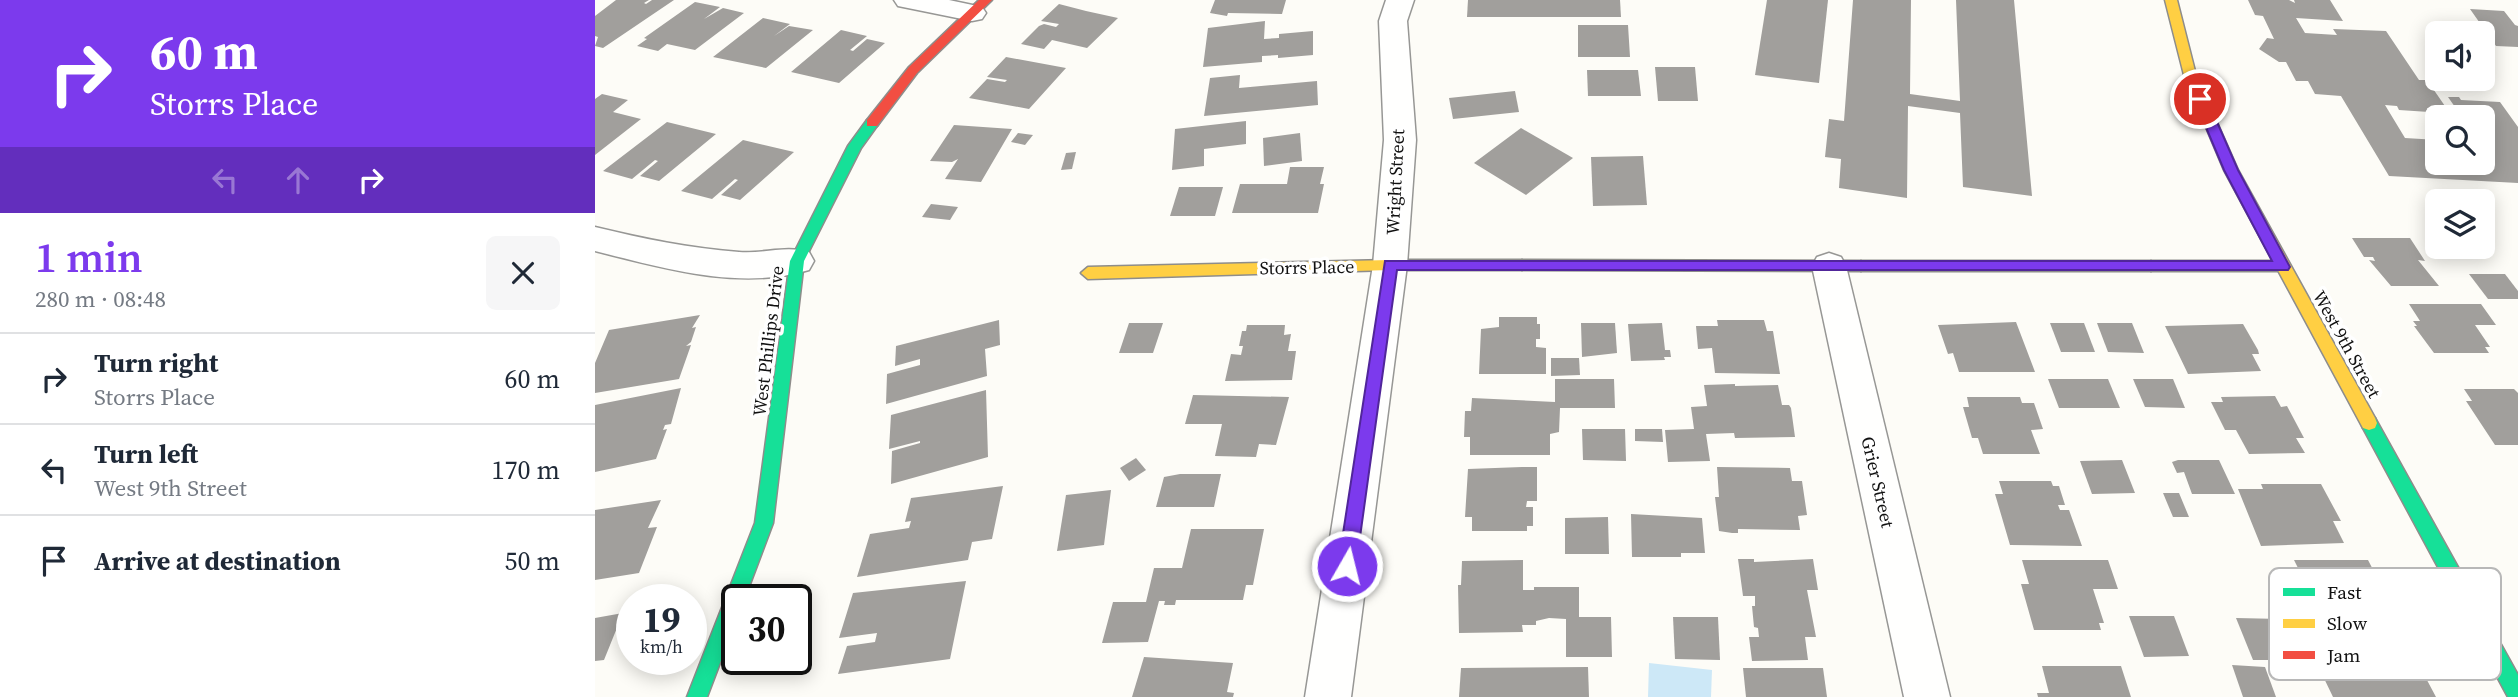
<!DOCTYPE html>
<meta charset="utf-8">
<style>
:root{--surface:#fff;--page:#f6f6f7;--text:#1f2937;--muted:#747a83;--line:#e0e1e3;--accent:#7c3aed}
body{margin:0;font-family:"Source Serif 4",serif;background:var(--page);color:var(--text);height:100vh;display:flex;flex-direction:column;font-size:26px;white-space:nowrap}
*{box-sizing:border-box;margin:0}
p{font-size:23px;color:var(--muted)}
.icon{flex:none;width:38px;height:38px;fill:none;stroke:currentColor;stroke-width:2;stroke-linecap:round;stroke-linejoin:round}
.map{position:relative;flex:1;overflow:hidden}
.sheet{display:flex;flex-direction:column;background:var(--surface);width:595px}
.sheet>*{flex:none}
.banner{background:#7c3aed;color:#fff;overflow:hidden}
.buttons{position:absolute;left:1830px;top:21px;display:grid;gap:14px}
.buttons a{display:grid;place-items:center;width:70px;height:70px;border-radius:10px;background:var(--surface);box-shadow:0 4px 18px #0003;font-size:35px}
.speed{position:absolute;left:21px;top:584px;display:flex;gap:14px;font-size:35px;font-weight:700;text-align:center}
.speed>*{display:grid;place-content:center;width:91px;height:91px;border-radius:50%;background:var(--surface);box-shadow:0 4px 18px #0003;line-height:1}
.speed small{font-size:18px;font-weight:400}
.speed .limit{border:4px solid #111;border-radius:10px;background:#fff;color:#111}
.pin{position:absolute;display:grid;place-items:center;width:60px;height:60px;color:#fff;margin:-30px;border:4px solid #fff;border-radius:50%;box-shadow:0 2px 7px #0007}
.me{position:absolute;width:77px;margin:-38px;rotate:8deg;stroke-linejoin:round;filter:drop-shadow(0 0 5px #0008)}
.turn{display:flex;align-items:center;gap:24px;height:147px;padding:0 35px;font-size:32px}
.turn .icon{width:91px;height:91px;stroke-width:2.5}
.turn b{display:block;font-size:49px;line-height:60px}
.lanes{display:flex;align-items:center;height:66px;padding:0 35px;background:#0003;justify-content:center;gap:35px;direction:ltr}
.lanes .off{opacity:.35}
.round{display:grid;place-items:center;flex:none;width:74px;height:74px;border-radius:10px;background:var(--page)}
.head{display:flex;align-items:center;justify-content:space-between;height:119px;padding:0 35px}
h1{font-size:42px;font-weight:600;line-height:52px;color:var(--accent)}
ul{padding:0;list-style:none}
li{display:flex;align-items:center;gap:21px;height:91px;padding:0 35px;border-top:2px solid var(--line)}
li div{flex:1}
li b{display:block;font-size:26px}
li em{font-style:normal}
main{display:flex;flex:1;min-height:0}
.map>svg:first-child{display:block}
</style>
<main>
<section class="sheet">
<div class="banner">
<div class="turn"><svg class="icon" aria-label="right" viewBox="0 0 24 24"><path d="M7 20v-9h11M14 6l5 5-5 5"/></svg><div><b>60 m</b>Storrs Place</div></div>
<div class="lanes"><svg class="icon off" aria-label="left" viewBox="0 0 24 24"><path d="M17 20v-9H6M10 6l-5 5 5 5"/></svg><svg class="icon off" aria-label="ahead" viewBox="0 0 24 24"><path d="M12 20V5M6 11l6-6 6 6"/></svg><svg class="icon" aria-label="right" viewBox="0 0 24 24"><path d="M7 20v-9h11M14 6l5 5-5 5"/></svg></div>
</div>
<div class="head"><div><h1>1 min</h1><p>280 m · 08:48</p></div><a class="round"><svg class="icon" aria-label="close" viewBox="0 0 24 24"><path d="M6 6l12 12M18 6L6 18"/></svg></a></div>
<ul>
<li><svg class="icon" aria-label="right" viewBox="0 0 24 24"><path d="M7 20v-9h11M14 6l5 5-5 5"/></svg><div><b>Turn right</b><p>Storrs Place</p></div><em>60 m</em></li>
<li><svg class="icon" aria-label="left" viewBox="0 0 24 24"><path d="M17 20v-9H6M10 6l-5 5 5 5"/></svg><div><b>Turn left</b><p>West 9th Street</p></div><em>170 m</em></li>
<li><svg class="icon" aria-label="arrive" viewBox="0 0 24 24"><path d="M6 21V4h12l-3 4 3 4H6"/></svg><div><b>Arrive at destination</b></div><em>50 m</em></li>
</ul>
</section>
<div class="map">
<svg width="1923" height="697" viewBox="0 0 1923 697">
<rect width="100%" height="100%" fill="#fdfcf7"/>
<polygon fill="#cde8f7" points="1054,663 1117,670 1116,697 1053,697"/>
<g fill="#a19f9c">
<polygon points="21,0 54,0 49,3 51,4 57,0 79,0 8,48 0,46 3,37 0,36 0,16"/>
<polygon points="620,0 691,0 687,14 633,13 632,16 615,13"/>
<polygon points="873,0 1025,0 1026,17 872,17"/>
<polygon points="1172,0 1233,0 1224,83 1160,75"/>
<polygon points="1258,0 1316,0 1315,94 1365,101 1361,0 1419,0 1437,196 1368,187 1365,113 1313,106 1312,198 1244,188 1246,159 1230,157 1234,119 1249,121"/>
<polygon points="1653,0 1694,0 1700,3 1699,0 1735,0 1748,21 1701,18 1710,33 1742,35 1738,29 1791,31 1824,80 1832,80 1852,109 1832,108 1834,112 1804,110 1802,106 1790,105 1810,138 1843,140 1843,163 1888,163 1888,117 1867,117 1853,97 1864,97 1866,100 1905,102 1923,127 1923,183 1794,176 1746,96 1720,94 1713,81 1701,81 1691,62 1684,62 1664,49 1672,38 1679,39 1668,16 1660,15"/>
<polygon points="100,2 125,7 109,19 128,8 149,13 100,50 72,44 63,51 42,46 52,39 49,38"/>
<polygon points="464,4 491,11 523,18 492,48 457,40 449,49 426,44 444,26 449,24 461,27 464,24 446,21"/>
<polygon points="1875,9 1909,11 1920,25 1923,26 1923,47 1901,46"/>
<polygon points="168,18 195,24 179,36 194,26 218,30 171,68 118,57"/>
<polygon points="670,21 669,39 684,38 684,34 718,31 718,55 683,58 683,55 667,56 667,62 608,67 613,28"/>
<polygon points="983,25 1033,25 1035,57 983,57"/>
<polygon points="246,30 272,36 255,50 258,51 272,39 290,43 244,83 196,72"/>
<polygon points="411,57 471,68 434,109 374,98 392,79 410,82 412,80 392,77"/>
<polygon points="1060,67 1100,67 1103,101 1063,101"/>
<polygon points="992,70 1043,70 1046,96 993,96"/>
<polygon points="645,75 644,88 722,81 723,105 609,116 615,78"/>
<polygon points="920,91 924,112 858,119 854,98"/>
<polygon points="7,94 33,100 18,112 46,119 0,155 0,99"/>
<polygon points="651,121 651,144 609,149 609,166 577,170 580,129"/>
<polygon points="72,122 121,134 64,181 45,176 63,161 60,160 37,179 8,171"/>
<polygon points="359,125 417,129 386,182 350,179 363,159 357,162 335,161"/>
<polygon points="926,128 978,158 931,195 879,163"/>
<polygon points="423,133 438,135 430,145 416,142"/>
<polygon points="705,133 707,161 669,166 668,138"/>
<polygon points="148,140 199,152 145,200 126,195 143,180 140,179 117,199 86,191"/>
<polygon points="481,152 477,169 466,170 471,153"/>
<polygon points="1048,156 1052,205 998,206 996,157"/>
<polygon points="695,167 729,167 725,184 729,184 723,213 637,213 645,184 692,184"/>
<polygon points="584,187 628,187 620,216 575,216"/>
<polygon points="336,204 363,207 355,220 327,217"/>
<polygon points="1757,238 1815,238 1830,261 1823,260 1844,286 1796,286 1774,260 1780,261 1778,257 1769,257"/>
<polygon points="1874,274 1910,274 1923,291 1923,299 1893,299"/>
<polygon points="1814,304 1886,304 1901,325 1880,325 1895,347 1890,347 1894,353 1839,353 1819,326 1822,326 1818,321 1825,321"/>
<polygon points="105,315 97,328 101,327 96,342 91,346 96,345 84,379 0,393 0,363 14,330"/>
<polygon points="904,317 942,317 942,324 945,324 945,339 941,339 941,347 951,348 951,374 884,374 886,329 904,327"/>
<polygon points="404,320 405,345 390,349 392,376 291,404 292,374 325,365 325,359 300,366 301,346"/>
<polygon points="1122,320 1169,320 1172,331 1178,331 1185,374 1120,373 1117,348 1103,349 1101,326 1123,326"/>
<polygon points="1421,322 1440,372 1364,372 1358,353 1353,354 1343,325"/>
<polygon points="534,323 568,323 558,353 524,353"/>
<polygon points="986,323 1020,323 1022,353 987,357"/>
<polygon points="1067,323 1070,350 1075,350 1076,357 1069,357 1070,360 1036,361 1033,324"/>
<polygon points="1455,323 1489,323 1500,352 1466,352"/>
<polygon points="1502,323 1537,323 1549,353 1513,352"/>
<polygon points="1648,324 1663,350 1664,354 1657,354 1666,371 1593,374 1570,326"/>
<polygon points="652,325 690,325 689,335 696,334 693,351 701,351 697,380 630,381 636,354 646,355 648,346 644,346 647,331 651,331"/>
<polygon points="956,358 984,358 985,375 956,376"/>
<polygon points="960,379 1019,379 1020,408 965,408 964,432 955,434 955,455 875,455 875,437 869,437 870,411 876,411 877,398 960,402"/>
<polygon points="1453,379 1513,379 1525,408 1464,408"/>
<polygon points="1538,379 1578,379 1590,408 1550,407"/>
<polygon points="1140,384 1140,386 1183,385 1187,405 1194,405 1196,408 1200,437 1140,438 1139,433 1111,434 1115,461 1073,462 1070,430 1099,429 1096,407 1112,406 1109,385"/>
<polygon points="86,388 76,424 70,425 68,430 72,429 61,459 0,472 0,405"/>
<polygon points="1869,389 1919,389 1923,393 1923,445 1900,445 1871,401 1877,401"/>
<polygon points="391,390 393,457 296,484 297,451 325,443 325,441 294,449 296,415"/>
<polygon points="598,395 694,397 681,445 664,444 661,457 620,456 627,424 590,424"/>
<polygon points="1680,396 1686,407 1692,406 1709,438 1701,438 1710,453 1654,454 1641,430 1630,430 1616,402 1628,402 1626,397"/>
<polygon points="1372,397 1425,397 1427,403 1439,403 1448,429 1436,430 1445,454 1388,454 1383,438 1377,438 1368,407 1374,407"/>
<polygon points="987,429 1030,429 1031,461 988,460"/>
<polygon points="1040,429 1067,429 1068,442 1040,441"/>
<polygon points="541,458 551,470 534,481 525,468"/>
<polygon points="1527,460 1540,493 1497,494 1485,461"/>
<polygon points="1583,460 1624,460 1640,494 1597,494 1589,472 1582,473 1577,462"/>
<polygon points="927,467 942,467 942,501 932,501 931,507 938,507 938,526 932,526 932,531 877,531 877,517 870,517 873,469"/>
<polygon points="1122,467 1195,468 1197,481 1207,481 1212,515 1203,516 1205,530 1143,529 1143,533 1137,533 1124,531 1120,497 1124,497"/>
<polygon points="585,474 626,474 619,507 561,507 569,477"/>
<polygon points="1404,481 1456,481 1458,486 1464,486 1470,505 1463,505 1465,510 1474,510 1487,546 1415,545 1400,494 1408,494"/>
<polygon points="1666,484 1726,484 1746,521 1738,521 1749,543 1666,546 1643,489 1668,489"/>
<polygon points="408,486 397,539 377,542 373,560 262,577 275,534 314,528 316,521 310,522 316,498"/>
<polygon points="516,490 509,545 462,551 471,495"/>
<polygon points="1568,493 1584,493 1594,517 1578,517"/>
<polygon points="66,500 53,528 62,527 44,573 0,580 0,510"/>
<polygon points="1036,514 1107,518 1110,553 1086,553 1086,557 1037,557"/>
<polygon points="1013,517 1014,554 970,554 970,518"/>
<polygon points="596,529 669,529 658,585 651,585 648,600 581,600 580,605 569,605 570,601 564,601 553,642 507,643 518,602 551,602 559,568 587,568"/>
<polygon points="1143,559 1159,559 1159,562 1218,559 1223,590 1212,590 1221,637 1210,637 1213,660 1157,661 1154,637 1164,637 1163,628 1159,627 1157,606 1160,606 1160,596 1148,596"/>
<polygon points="928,560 928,590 939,590 939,587 984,587 984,617 1016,617 1017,657 971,657 971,619 954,618 941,621 941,625 927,625 928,632 864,633 863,585 866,585 867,561"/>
<polygon points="1427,560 1513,560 1523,589 1498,589 1509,623 1504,623 1506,630 1439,630 1426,584 1434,584"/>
<polygon points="1699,560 1773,560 1811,633 1745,633 1742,626 1736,626 1726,605 1731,605 1728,598 1718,598"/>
<polygon points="371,581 355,659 243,674 252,646 280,642 282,633 244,638 258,593"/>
<polygon points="28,613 9,660 0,661 0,618"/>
<polygon points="1534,616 1579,616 1594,656 1549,657"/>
<polygon points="1078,617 1123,617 1125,660 1080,659"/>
<polygon points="1641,618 1687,619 1705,660 1658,660"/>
<polygon points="549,657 638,663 632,692 639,693 638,697 537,697"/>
<polygon points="1637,665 1670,667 1681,697 1648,697"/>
<polygon points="1447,666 1526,666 1536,697 1443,697 1442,693 1454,693"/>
<polygon points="1728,666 1825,667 1841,697 1738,697 1725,670 1729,670"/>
<polygon points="993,667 994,697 864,697 866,668"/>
<polygon points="1148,668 1228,668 1232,697 1151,697"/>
</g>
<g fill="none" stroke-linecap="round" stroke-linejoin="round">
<defs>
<g id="street">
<polygon points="299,0 354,0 387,7 391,13 387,19 377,21 303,6"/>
<polygon points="791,0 819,0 812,21 821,140 812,265 756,697 710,697 778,265 789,140 784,21"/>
<path d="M0 227C50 239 93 248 144 252 168 254 191 245 214 252L219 261 214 270C145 291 68 268 0 251Z"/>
<polygon points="1234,253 1246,257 1251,266 1355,697 1309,697 1217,266 1222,257"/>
</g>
<g id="fast">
<polygon points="277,119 284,123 266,148 209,261 178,523 149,600 142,600 142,618 112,697 92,697 160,523 195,261 253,146 272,120"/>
<polygon points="927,260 1266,261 1273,266 1266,271 927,270 920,265"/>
<polygon points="1556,261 1688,261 1695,266 1688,271 1556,271 1549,266"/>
<polygon points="1774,416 1780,418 1923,675 1923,697 1913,697 1768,428 1766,423 1768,418"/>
</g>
<g id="slow">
<polygon points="1570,0 1582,0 1601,75 1643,170 1780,418 1782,423 1780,428 1774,430 1768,428 1629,170 1589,75"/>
<polygon points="795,260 927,260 934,265 927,270 795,270 493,279 486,273 493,267"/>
</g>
<g id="jam">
<polygon points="384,0 397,0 322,73 282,126 272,126 272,120 314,67"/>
<polygon points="1266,261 1556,261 1563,266 1556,271 1266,271 1259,266"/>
</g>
</defs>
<use href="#street" stroke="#979795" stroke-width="3"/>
<use href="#fast" stroke="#8e8d8b" stroke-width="3"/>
<use href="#slow" stroke="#8e8d8b" stroke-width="3"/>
<use href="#jam" stroke="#8e8d8b" stroke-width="3"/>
<use href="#street" fill="#fffffe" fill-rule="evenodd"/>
<use href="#fast" fill="#16e098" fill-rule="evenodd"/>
<use href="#slow" fill="#ffcf43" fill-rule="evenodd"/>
<use href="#jam" fill="#f24e42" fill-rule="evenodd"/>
</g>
<polygon fill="#7c3aed" stroke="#51269a" stroke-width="2" points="1605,95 1612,99 1643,170 1695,267 1693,270 802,270 761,566 758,572 752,574 745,572 743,566 790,261 1677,261 1629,170 1599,99"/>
<g text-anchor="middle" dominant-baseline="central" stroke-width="7" stroke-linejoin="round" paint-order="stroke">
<g font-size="18" fill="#111" stroke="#fff">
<text transform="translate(800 182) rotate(-87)">Wright Street</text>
<text transform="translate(712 267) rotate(-1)">Storrs Place</text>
<text transform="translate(173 341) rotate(-83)">West Phillips Drive</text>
<text transform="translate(1752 344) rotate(61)">West 9th Street</text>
<text transform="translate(1283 482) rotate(77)">Grier Street</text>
</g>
</g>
<rect x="1674" y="568" width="232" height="112" rx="10" fill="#fff" stroke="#b8b8b8" stroke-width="2"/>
<rect x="1688" y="588" width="32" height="8" fill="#16e098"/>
<rect x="1688" y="619" width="32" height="9" fill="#ffcf43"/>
<rect x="1688" y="651" width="32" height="8" fill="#f24e42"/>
<g font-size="19" fill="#111">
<text x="1732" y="599">Fast</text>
<text x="1732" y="630">Slow</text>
<text x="1732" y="662">Jam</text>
</g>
</svg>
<div class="buttons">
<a><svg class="icon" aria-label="sound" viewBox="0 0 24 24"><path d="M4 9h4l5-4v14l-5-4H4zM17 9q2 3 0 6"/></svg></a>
<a><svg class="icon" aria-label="search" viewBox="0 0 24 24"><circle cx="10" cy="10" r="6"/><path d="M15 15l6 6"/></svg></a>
<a><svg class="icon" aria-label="layers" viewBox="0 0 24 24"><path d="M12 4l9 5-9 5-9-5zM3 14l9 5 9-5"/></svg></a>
</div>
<div class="speed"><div>19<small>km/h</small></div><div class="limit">30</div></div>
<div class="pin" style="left:1605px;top:99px;background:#d93025"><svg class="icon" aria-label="arrive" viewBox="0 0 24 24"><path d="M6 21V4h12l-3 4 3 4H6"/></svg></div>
<svg class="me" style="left:752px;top:566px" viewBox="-20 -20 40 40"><circle r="17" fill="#7c3aed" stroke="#fff" stroke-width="3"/><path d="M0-11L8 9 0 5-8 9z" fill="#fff"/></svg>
</div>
</main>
